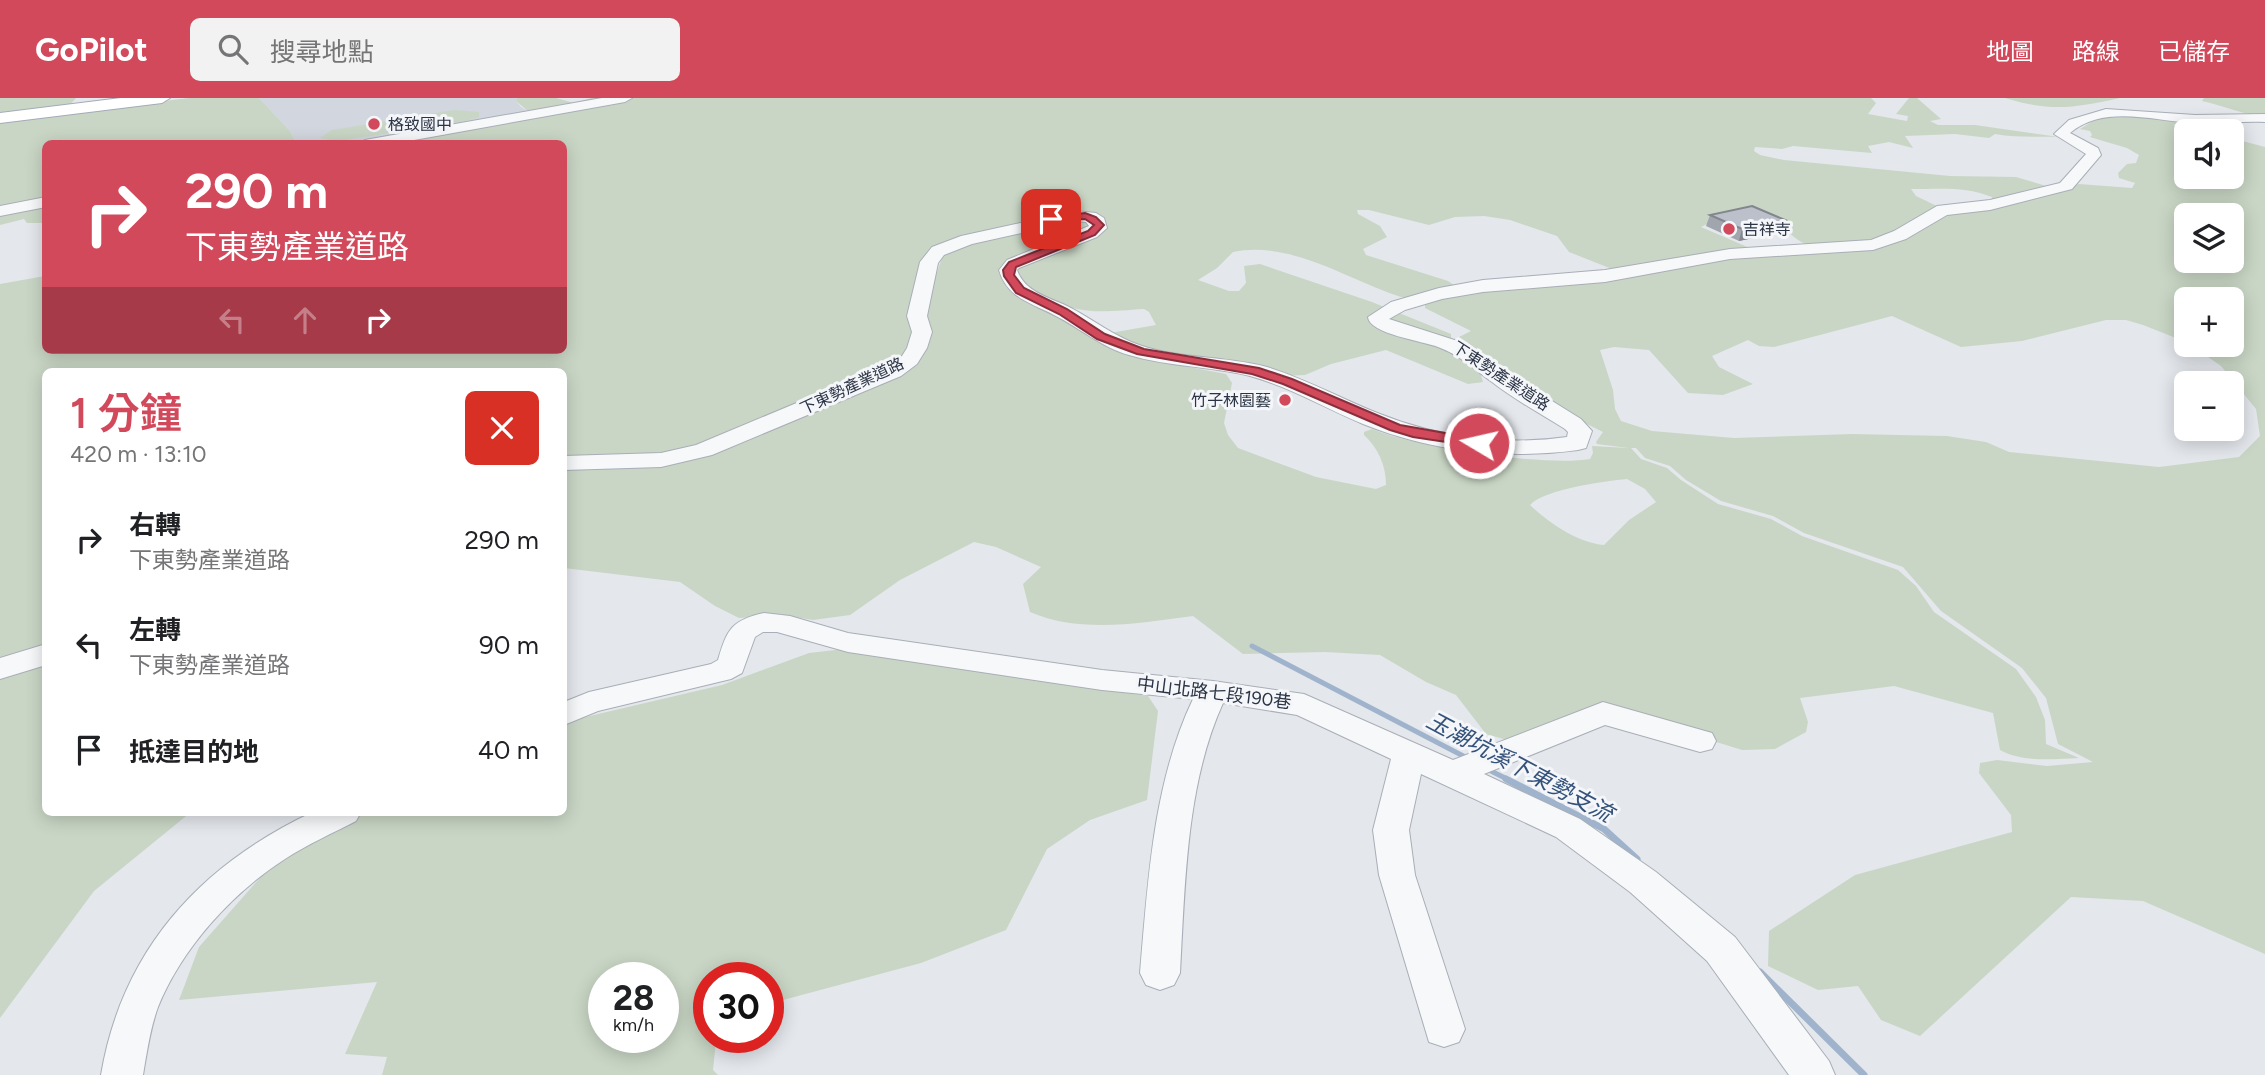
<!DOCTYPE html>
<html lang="zh-TW">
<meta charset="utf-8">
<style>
:root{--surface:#fff;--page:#f2f2f2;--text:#202124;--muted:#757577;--accent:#d1495b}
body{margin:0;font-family:Figtree,"Noto Sans TC",sans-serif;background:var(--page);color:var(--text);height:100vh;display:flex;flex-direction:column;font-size:26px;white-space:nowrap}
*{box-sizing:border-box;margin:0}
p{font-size:23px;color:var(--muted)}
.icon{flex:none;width:38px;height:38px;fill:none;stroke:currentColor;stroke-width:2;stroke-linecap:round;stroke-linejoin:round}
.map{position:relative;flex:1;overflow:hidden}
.details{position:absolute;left:42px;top:270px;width:525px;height:448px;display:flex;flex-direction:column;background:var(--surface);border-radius:10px;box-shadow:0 4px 18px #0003}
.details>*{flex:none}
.guide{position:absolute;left:42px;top:42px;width:525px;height:214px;border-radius:10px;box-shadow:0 4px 18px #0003;background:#d1495b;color:#fff;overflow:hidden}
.controls{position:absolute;left:2174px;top:21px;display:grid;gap:14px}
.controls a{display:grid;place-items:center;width:70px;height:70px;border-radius:10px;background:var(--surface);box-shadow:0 4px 18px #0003;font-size:35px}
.speed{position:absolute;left:588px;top:864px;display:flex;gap:14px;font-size:35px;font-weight:700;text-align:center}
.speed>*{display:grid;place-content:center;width:91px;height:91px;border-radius:50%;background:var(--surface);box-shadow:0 4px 18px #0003;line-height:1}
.speed small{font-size:18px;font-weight:400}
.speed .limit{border:10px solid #d22;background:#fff;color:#111}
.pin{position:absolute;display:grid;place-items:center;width:60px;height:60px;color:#fff;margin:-30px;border-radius:14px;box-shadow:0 4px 10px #0006}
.me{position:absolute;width:77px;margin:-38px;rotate:279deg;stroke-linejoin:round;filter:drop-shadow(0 0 5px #0008)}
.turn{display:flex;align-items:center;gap:24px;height:147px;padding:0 28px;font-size:32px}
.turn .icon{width:91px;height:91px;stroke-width:2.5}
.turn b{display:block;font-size:49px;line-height:60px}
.lanes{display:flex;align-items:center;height:66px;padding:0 28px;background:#0003;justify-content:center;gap:35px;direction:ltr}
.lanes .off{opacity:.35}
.round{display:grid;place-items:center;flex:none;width:74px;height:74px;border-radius:10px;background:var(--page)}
.headline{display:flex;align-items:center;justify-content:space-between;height:119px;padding:0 28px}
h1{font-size:42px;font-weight:600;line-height:52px;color:var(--accent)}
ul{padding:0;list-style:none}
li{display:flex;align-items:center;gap:21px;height:105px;padding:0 28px}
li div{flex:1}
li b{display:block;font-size:26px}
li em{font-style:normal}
header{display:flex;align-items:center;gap:42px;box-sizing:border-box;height:98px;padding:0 35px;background:var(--accent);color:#fff}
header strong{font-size:33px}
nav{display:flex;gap:38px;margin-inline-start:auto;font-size:24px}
.search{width:490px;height:63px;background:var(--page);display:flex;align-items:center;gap:18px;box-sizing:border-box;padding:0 24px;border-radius:10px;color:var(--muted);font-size:26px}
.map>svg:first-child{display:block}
</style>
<header>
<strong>GoPilot</strong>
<div class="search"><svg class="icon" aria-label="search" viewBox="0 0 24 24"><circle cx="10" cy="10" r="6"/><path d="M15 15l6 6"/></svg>搜尋地點</div>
<nav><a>地圖</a><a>路線</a><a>已儲存</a></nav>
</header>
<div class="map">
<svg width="2265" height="977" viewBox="0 0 2265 977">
<rect width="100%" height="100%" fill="#e4e7ec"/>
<polygon fill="#d2d6de" points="259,0 517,0 516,3 521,9 531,15 358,45 296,45 290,33"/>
<g fill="#c9d6c5" fill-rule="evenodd">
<polygon points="0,0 76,0 68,9 0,18"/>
<polygon points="189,0 259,0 290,33 296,45 46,46 45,125 27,125 24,121 0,127 0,26 8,22"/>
<path d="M517 0H556L574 5 591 0H1871L1876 5 1868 16 1907 23 1908 18 1896 16 1909 0H1917L1941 21 1930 23 1938 27H1975L2059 39C2038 38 2016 40 1995 36L1989 40 1955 36 1905 38 1913 50 1889 44 1868 48 1872 55 1793 48 1782 51 1755 49 1754 53 1760 57 1784 62 1950 78 2016 79 2053 90 1992 104V99C1965 88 1940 91 1911 91L1916 98 1941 110C1903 132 1860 153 1815 148 1800 147 1793 137 1783 130 1763 117 1721 118 1701 129L1752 151 1612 171 1569 154 1557 138 1510 122 1484 118 1455 119 1429 127 1369 112H1357L1358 116 1380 128 1387 139 1363 151 1366 157 1448 183 1458 190 1410 200 1401 199C1348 182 1291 142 1233 154L1217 170 1198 182 1229 193H1239L1246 185 1244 168 1260 166 1372 204 1451 236V244L1480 274 1483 284 1468 286 1386 252 1331 266 1305 277 1282 278 1144 252 1110 235 1156 227 1149 214 1144 211C1107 213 1085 218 1050 202 1032 194 1026 193 1016 176L1018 169 1095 135 1091 118 934 153 919 233 905 261 704 348 659 359 564 361V273H46L45 547 0 561V186L45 178 46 252H564V46H406L400 42 529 14 516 3Z"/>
<path d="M2005 0H2120C2074 10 2051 14 2005 0Z"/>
<path d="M2204 0H2265V19C2241 16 2225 8 2202 3Z"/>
<polygon points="454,12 479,14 479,19 466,23 338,43 320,40 332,32"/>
<path d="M2104 16 2188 22 2173 27 2194 33H2186V79H2231V40L2265 49V856L2143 803 2071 799 1920 938 1881 922 1858 888 1818 892 1768 868 1769 833 1855 777 2012 734 2011 717 1979 675 1980 665 1997 662 2047 668 2093 664 2058 646 2046 600 2022 570 1941 513 1903 469 1804 435 1773 418 1721 403 1686 382 1670 368 1645 360 1636 350H1631L1641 361 1667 370 1681 382 1718 406 1771 421 1802 438 1898 472 1916 488 1934 514 2016 571 2036 599 2045 622 2046 646 2079 660C2053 661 2024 665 2000 652L1993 615 1894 588 1800 600 1808 624 1806 634 1775 651 1742 652 1601 608 1507 642 1486 636 1456 597 1426 584 1380 557 1325 554 1243 556 1193 518C1139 525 1081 536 1030 514L1023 486 1041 469 996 449 974 444 900 482 850 517 813 522 783 517 739 520 715 508 680 484 564 470V368L660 366 914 264 922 218 944 154 955 147 1087 120 1095 129 1002 170 1096 243 1136 259 1226 276 1232 285 1224 325 1228 337 1238 350 1316 379 1376 391 1386 387C1386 367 1378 350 1364 337V334L1372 331C1414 349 1546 369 1590 361L1593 355 1592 348 1628 350 1597 346 1596 344 1603 334 1563 314 1461 247 1457 240 1471 233 1425 210V204L1446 199 1731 161 1843 153 1938 119 1963 112 1995 111 2024 100 2079 86 2132 90 2135 85 2119 80 2118 75 2127 66 2136 65 2139 57 2127 50 2093 40 2090 39 2092 37 2090 33 2080 31ZM2186 117H2231V163H2186ZM2186 201H2231V247H2191L2221 268 2256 311 2260 338 2239 359 2159 369 2009 354 1986 344 1947 338 1852 336 1734 340 1652 333 1621 323 1615 311 1613 292 1600 252 1614 249 1649 252 1688 295 1723 297 1753 286 1719 269 1712 258 1748 242 1759 248 1774 249 1892 218 1961 249 2022 243 2106 222H2126L2143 227 2186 244ZM1627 381 1645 391 1656 404 1629 422 1604 447C1578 445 1549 425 1530 407 1545 391 1605 383 1627 381Z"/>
<path d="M844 551 1148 598 1158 613 1147 702 1090 722 1047 751 1006 832 921 865 768 906V880H709V940H719L716 943 713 972 718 977H382L387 959 345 956 377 884 179 902 199 849 266 773 365 714H564V624L722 587 809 555ZM604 880H663V940H604Z"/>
<polygon points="45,560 46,714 191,714 94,793 0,920 0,577"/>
</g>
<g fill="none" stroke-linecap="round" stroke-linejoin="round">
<g stroke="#9fb4cc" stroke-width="5">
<polyline points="1252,548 1469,661"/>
<polyline points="1487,671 1509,682"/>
</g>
<g stroke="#9fb4cc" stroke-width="7">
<polyline points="1506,681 1604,731 1637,761"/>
<polyline points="1760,874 1864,977"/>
</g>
<defs>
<g id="minor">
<polygon points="602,0 632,0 625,4 392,46 358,46 365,42"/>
<path d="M2106 11 2195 17 2265 16V24C2241 23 2217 26 2193 25 2154 23 2104 6 2070 35L2098 50 2101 57 2072 91 1990 112 1947 117 1906 141 1873 152 1730 161 1605 184 1483 194 1442 201 1405 212 1389 221 1470 247 1509 276 1581 321 1592 333 1586 350 1578 352C1506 362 1430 353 1363 326 1325 310 1290 289 1250 278 1210 268 1169 269 1129 257 1101 249 1080 230 1054 217 1031 205 1007 200 999 172L1007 162 1089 128 1086 124 1075 123 972 146 944 157 938 165 927 218 932 234 927 250 917 266 901 278 712 357 661 369 564 372V358L661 355 696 347 885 268 902 258 907 250 912 234 907 218 920 164 932 149 961 138 1075 113 1096 115 1104 120 1107 130 1097 139 1019 170 1017 172C1025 194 1048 199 1067 208 1093 221 1114 239 1142 248 1182 261 1226 258 1267 269 1306 281 1342 301 1380 316 1437 339 1505 348 1567 339L1568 334 1565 331C1541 316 1515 302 1492 284 1474 271 1460 257 1438 249 1423 243 1369 236 1368 219L1391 204 1439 190 1483 182 1605 172 1730 151 1871 142 1894 133 1937 108 1990 102 2060 85 2086 56 2054 36 2069 22Z"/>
<polygon points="46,99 46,109 0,118 0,108"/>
<path d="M764 515 790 518 848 535 1102 572 1213 583 1304 596 1453 662 1603 604 1712 635 1716 643 1712 651 1700 654 1605 627 1484 676 1580 721 1656 774 1735 839 1829 963 1835 977H1789L1707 863 1630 794 1556 739 1421 676 1409 732 1415 777 1465 931 1459 944 1444 949 1429 944 1379 777 1373 732 1391 661 1297 617 1223 605C1186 686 1185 787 1180 875L1174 887 1160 892 1146 887 1140 875C1148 783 1153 685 1193 601L1102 592 848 554 777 534H763L755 539 742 575 731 581 598 613 564 627V604L589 594 711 566 718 562C727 531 732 522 764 515Z"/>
<polygon points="46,546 46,567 0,581 0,560"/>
<path d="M313 714H361L356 723C333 735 308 746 285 761 232 795 182 850 158 909 150 931 147 954 143 977H101C122 852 200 767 313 714Z"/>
</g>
<polygon id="major" points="121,0 170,0 162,5 0,25 0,15"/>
</defs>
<use href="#minor" stroke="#a9aeb7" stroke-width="2"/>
<use href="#major" stroke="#a3abb8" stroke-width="2"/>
<use href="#minor" fill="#f7f8fa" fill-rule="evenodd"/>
<use href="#major" fill="#fff" fill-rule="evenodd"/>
</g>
<polygon fill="#a1a5ae" points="1710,117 1781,134 1739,143 1706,128"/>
<polygon fill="#83868d" points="1785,122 1781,134 1739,143 1742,131"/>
<polygon fill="#bbc0ca" stroke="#83868d" stroke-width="2" points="1752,108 1785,122 1742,131 1710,117"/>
<polygon fill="#d1495b" stroke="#882f3b" stroke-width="2" points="1085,115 1096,119 1104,127 1095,137 1016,169 1014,177 1024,190 1067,211 1105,236 1144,251 1259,270 1292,281 1400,327 1479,341 1486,345 1479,349 1413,339 1390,332 1283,286 1252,276 1137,256 1097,241 1059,216 1016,195 1004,178 1003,172 1009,164 1088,133 1094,127 1085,121 1051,124 1046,121 1047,119"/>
<g fill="#d1495b" stroke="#f4f6f9" stroke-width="2.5">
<circle cx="374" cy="26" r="7"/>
<circle cx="1729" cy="131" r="7"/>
<circle cx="1285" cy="302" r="7"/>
</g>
<g text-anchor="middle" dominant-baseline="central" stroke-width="6" stroke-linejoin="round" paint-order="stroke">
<g font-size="16" fill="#2b3445" stroke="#f4f6f9" text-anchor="start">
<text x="388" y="26">格致國中</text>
<text x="1743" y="131">吉祥寺</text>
<text x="1271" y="302" text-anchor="end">竹子林園藝</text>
</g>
<g font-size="16" fill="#2b3445" stroke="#f4f6f9">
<text transform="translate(1501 278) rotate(33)">下東勢產業道路</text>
<text transform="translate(852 288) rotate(-25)">下東勢產業道路</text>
</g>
<g font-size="18" fill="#2b3445" stroke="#f4f6f9">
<text transform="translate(1214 595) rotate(7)">中山北路七段190巷</text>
</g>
<g font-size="23" font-style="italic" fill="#34527a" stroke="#f4f6f9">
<text transform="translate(1520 669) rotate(28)">玉潮坑溪下東勢支流</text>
</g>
</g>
</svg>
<div class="controls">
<a><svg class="icon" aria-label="sound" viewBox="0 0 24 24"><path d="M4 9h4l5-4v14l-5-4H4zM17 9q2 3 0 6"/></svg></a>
<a><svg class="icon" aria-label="layers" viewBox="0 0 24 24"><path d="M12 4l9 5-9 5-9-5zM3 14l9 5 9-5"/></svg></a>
<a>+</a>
<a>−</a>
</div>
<div class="speed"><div>28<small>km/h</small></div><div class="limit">30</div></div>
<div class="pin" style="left:1051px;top:121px;background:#d93025"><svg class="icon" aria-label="arrive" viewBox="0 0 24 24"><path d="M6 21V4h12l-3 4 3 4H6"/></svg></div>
<svg class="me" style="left:1479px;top:345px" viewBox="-20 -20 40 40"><circle r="17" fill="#d1495b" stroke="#fff" stroke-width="3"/><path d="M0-11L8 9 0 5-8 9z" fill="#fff"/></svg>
<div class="guide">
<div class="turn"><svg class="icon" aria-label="right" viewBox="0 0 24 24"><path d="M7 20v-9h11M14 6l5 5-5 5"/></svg><div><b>290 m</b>下東勢產業道路</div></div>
<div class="lanes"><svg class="icon off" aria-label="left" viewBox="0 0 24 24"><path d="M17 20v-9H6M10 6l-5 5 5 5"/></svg><svg class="icon off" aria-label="ahead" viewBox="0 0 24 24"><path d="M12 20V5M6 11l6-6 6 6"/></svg><svg class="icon" aria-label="right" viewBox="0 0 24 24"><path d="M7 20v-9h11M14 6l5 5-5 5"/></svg></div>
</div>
<section class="details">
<div class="headline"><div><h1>1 分鐘</h1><p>420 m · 13:10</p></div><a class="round" style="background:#d93025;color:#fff"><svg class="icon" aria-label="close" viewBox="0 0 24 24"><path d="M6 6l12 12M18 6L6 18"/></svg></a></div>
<ul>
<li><svg class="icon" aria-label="right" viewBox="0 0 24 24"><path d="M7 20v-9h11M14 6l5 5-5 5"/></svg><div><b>右轉</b><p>下東勢產業道路</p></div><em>290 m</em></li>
<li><svg class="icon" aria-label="left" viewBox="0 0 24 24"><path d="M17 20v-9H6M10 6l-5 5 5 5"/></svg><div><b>左轉</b><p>下東勢產業道路</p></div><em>90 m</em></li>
<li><svg class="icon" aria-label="arrive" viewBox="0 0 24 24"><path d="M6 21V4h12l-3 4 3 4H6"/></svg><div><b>抵達目的地</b></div><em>40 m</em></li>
</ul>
</section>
</div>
